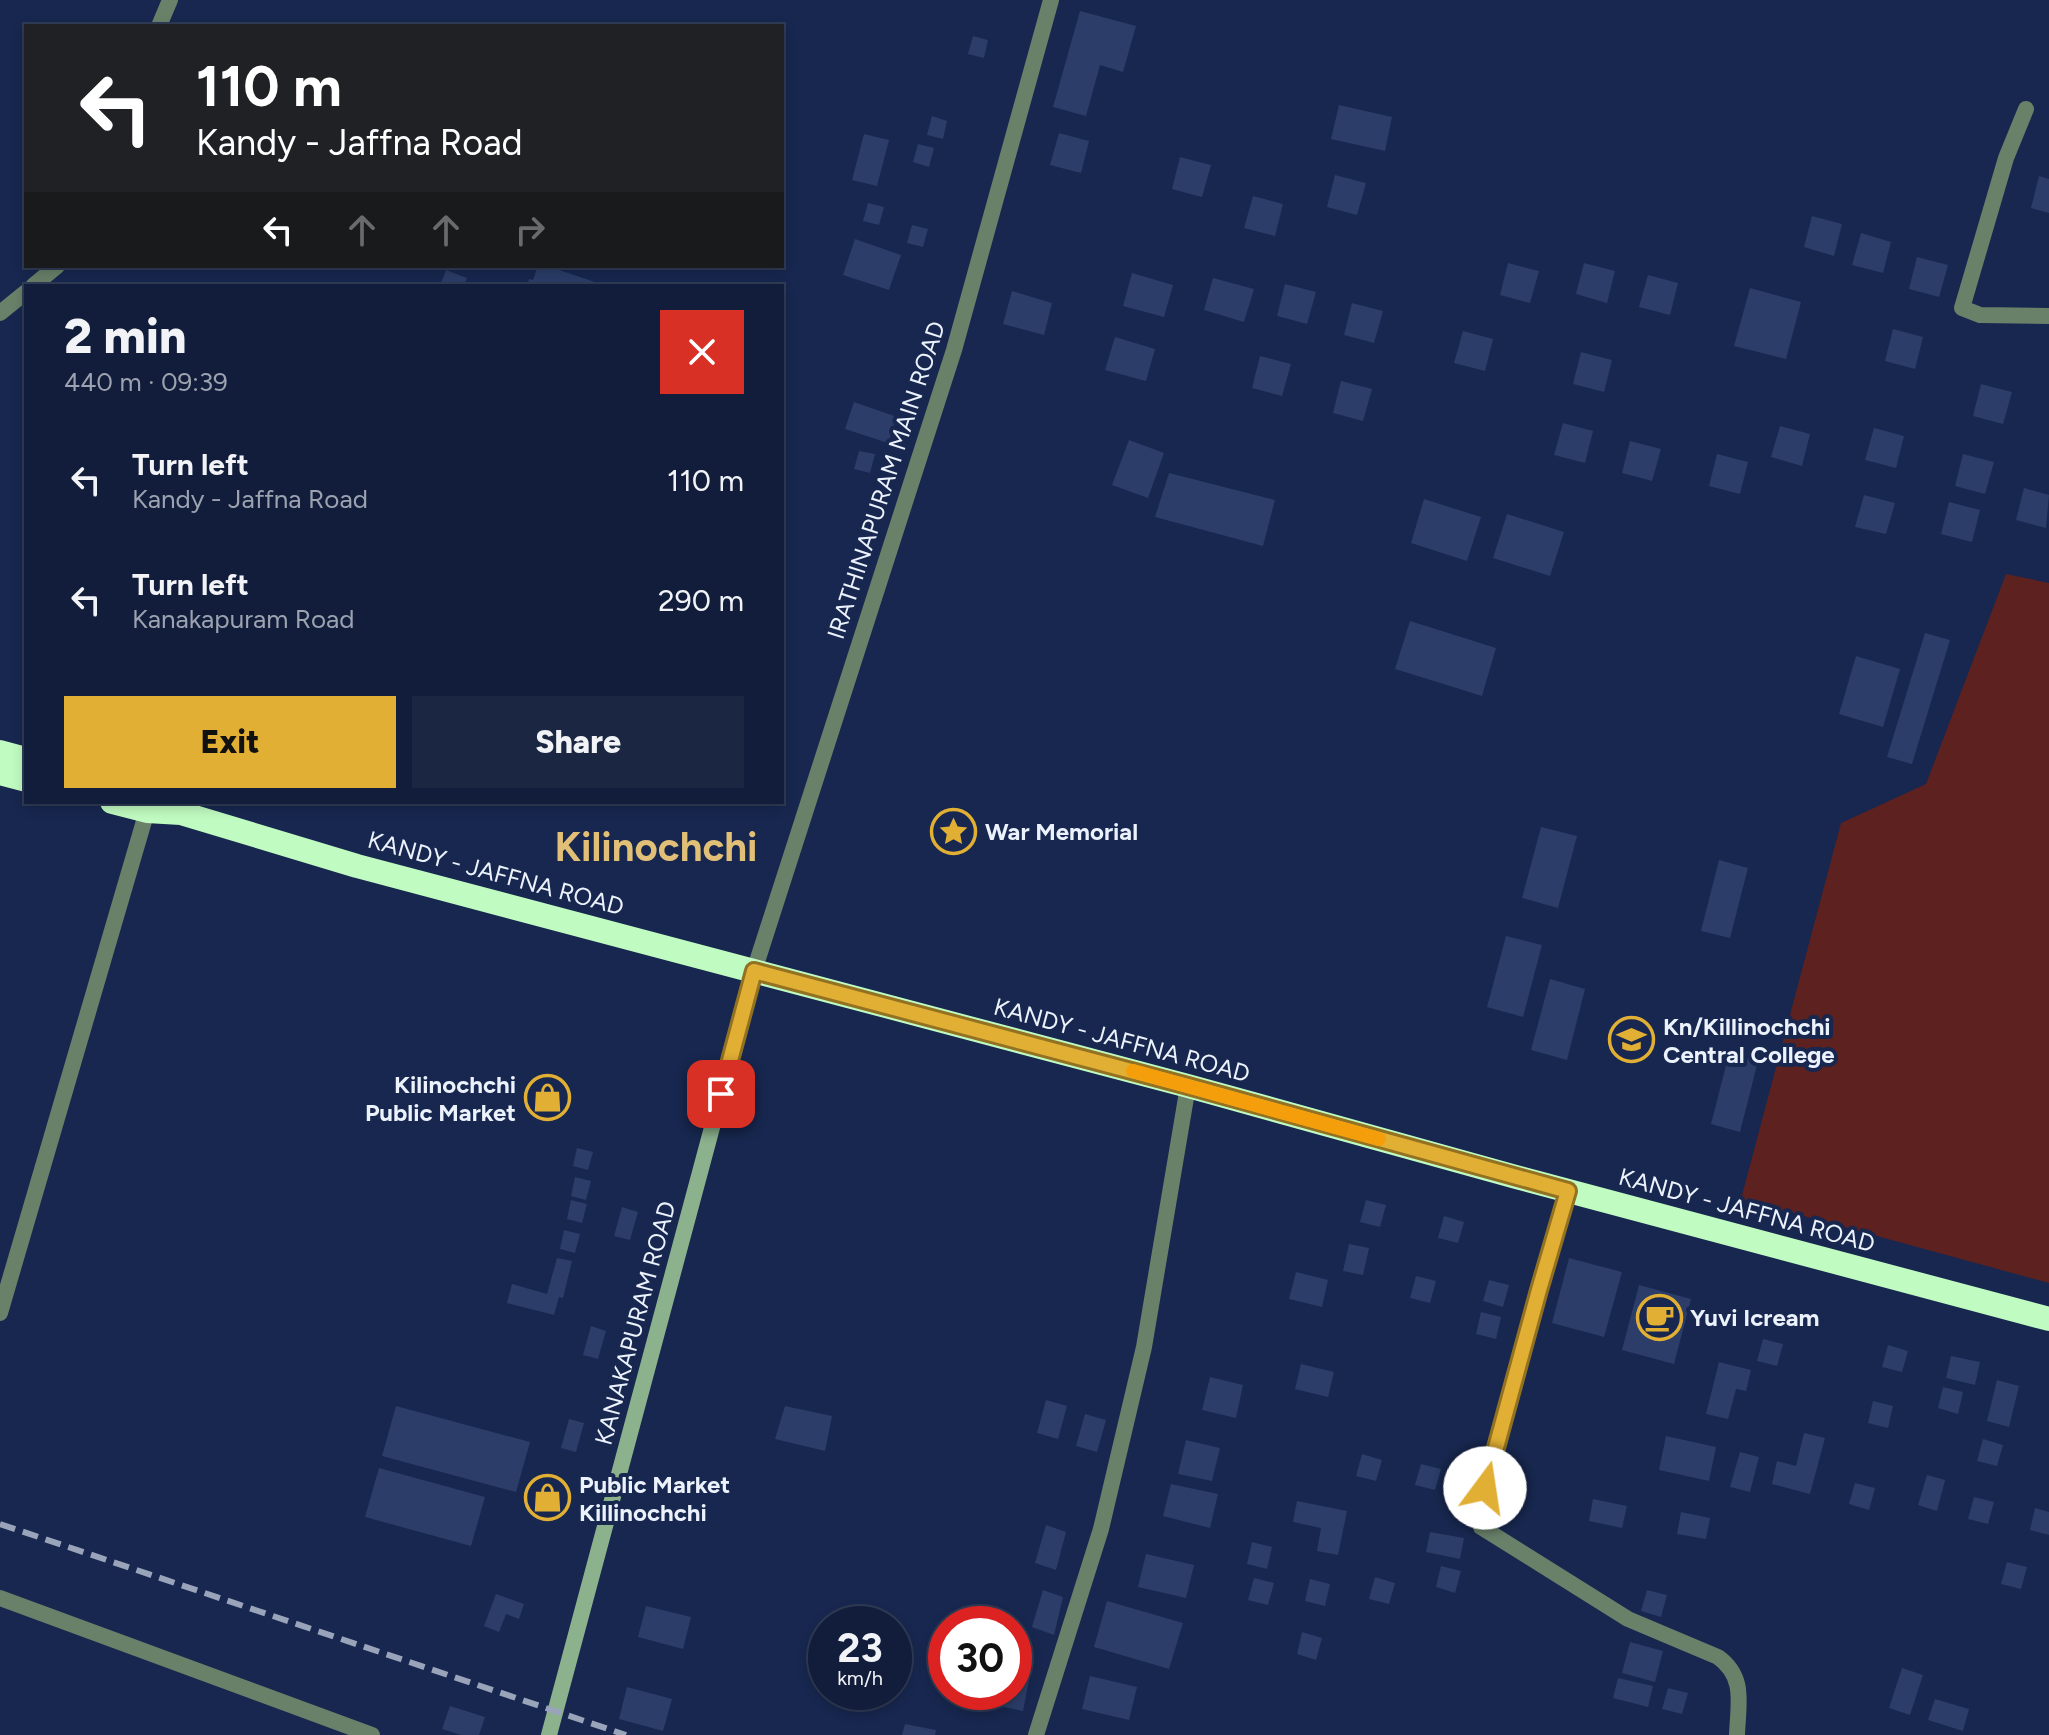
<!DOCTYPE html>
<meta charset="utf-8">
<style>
:root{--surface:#111d3b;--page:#1a2642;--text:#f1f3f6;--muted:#9ca2af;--line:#303b55;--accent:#e1af34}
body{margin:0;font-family:Figtree,sans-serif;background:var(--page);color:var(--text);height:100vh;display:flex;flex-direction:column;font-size:30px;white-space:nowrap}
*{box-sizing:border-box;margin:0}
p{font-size:26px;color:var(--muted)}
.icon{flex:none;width:44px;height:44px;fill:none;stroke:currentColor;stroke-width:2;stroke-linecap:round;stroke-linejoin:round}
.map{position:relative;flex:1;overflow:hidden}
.details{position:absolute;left:24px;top:284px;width:760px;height:520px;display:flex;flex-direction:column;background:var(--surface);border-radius:0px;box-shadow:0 4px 12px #0003,0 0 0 2px var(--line)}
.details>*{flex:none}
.top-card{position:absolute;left:24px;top:24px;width:760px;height:244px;border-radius:0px;box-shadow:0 4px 12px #0003,0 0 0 2px var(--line);background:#202124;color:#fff;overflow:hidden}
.speed{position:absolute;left:808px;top:1606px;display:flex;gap:16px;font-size:40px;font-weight:700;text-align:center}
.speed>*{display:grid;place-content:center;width:104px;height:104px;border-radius:50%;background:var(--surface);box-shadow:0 4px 12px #0003,0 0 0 2px var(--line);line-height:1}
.speed small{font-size:20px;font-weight:400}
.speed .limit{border:12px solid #d22;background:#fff;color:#111}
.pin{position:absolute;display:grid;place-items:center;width:68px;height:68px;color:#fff;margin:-34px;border-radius:16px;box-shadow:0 4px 12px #0006}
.me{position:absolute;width:88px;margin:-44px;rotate:14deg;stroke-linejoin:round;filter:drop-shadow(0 0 6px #0008)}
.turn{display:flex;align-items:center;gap:28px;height:168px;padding:0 40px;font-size:36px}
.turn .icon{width:104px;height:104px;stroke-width:2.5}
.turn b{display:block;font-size:56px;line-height:68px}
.lanes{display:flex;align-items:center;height:76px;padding:0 40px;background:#0003;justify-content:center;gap:40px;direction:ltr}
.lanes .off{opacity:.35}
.round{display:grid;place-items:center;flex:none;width:84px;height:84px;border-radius:0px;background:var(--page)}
.headline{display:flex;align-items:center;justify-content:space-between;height:136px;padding:0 40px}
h1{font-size:48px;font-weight:800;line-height:60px}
.button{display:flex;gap:16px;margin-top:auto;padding:16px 40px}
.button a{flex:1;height:92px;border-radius:0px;background:var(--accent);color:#111;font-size:32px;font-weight:800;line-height:92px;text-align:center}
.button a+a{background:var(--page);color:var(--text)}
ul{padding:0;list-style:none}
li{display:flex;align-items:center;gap:24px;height:120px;padding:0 40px}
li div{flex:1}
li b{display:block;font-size:30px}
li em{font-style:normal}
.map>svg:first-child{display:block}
</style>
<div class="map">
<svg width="2049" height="1735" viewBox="0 0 2049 1735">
<rect width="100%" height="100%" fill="#17274f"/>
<polygon fill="#5d211f" points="2006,574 2049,583 2049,1283 1741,1199 1841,823 1926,784"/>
<g fill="#2b3d68">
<polygon points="1080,11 1136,26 1123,72 1100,65 1086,116 1053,107"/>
<polygon points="973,36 988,40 984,58 968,54"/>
<polygon points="1339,105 1392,117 1385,151 1331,139"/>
<polygon points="932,116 947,121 943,139 927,135"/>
<polygon points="1059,133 1089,141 1081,173 1050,165"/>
<polygon points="864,134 889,140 877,186 852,180"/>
<polygon points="918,144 934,148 929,167 913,162"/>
<polygon points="1180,157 1211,165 1202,197 1172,189"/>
<polygon points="1335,175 1366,183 1357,215 1327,207"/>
<polygon points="2039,176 2049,179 2049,213 2031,208"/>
<polygon points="1253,196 1283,204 1275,236 1244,228"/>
<polygon points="868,203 884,207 879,225 863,221"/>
<polygon points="1812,216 1842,224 1834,256 1804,247"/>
<polygon points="912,225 928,229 923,247 907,243"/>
<polygon points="1861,233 1891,242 1883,273 1852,265"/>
<polygon points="855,239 901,255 889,290 843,275"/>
<polygon points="1917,257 1948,265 1939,297 1909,289"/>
<polygon points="1508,263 1539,271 1530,303 1500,295"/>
<polygon points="1584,263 1615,271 1607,303 1576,294"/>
<polygon points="538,266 547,266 598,283 597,286 527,286 529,279 533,280"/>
<polygon points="446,270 467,278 464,286 440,286"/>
<polygon points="1132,273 1173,285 1164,317 1123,306"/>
<polygon points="1648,275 1678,283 1670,315 1639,307"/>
<polygon points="1213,278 1254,289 1244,322 1204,310"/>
<polygon points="1285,284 1316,292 1307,324 1277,316"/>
<polygon points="1750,288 1801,302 1786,359 1734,346"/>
<polygon points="1012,291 1052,303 1044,335 1003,324"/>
<polygon points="1352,303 1383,311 1374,343 1344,335"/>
<polygon points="1893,329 1923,337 1915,369 1885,361"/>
<polygon points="1463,331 1493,339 1485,371 1454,363"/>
<polygon points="1115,337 1155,349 1146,381 1105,370"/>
<polygon points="1581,352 1612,360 1604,392 1573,384"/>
<polygon points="1260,356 1291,364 1282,396 1252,388"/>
<polygon points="1341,381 1372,389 1363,421 1333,413"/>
<polygon points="1981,384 2012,392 2003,424 1973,416"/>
<polygon points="854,402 897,417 888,443 845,429"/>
<polygon points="1563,423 1593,431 1585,463 1554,455"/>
<polygon points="1780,426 1810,434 1802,466 1771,457"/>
<polygon points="1874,428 1904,436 1896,468 1865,460"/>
<polygon points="1129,440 1164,453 1148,498 1112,485"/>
<polygon points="1630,441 1661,449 1652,481 1622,473"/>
<polygon points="859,451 875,454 870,473 854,469"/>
<polygon points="1717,454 1748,462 1740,494 1709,486"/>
<polygon points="1963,454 1994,462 1985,494 1955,486"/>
<polygon points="1169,473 1275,500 1263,546 1155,517"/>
<polygon points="2024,488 2049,495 2046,528 2016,520"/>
<polygon points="1864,495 1895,503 1886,534 1855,527"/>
<polygon points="1424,499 1481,517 1467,561 1411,543"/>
<polygon points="1949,502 1980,510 1972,542 1941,534"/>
<polygon points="1507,514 1564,532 1550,576 1493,558"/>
<polygon points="1410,621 1496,648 1482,696 1395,669"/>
<polygon points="1925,633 1950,640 1912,764 1887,757"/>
<polygon points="1856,656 1900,669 1883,727 1839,714"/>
<polygon points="1541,827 1577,836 1558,908 1522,898"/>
<polygon points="1719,860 1748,868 1730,938 1701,931"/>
<polygon points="1506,936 1542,945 1523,1017 1487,1007"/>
<polygon points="1550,979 1585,989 1567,1060 1531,1050"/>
<polygon points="1729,1054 1758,1061 1740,1132 1711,1124"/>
<polygon points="577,1148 593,1152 588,1170 573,1166"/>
<polygon points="575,1177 591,1181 586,1200 571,1196"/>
<polygon points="571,1200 587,1204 582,1223 567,1219"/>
<polygon points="1366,1200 1386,1205 1380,1227 1360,1222"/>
<polygon points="622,1207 638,1212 630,1240 614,1236"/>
<polygon points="1444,1216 1464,1222 1458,1243 1438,1238"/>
<polygon points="564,1230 580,1234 575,1253 560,1249"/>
<polygon points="1349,1244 1369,1248 1363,1275 1343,1271"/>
<polygon points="557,1258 572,1261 563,1298 559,1297 554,1315 507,1303 512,1284 547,1294"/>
<polygon points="1569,1258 1622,1272 1604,1337 1552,1323"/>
<polygon points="1296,1272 1328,1280 1322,1307 1289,1299"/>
<polygon points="1416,1276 1436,1281 1430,1303 1410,1298"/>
<polygon points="1489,1280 1509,1285 1503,1307 1483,1301"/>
<polygon points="1639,1285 1691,1299 1674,1364 1622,1350"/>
<polygon points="1481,1312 1501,1317 1496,1339 1476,1334"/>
<polygon points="591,1326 606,1331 598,1359 583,1355"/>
<polygon points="1763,1339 1783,1344 1777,1366 1757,1361"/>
<polygon points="1888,1345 1908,1351 1902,1372 1882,1367"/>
<polygon points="1951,1356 1980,1362 1975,1385 1946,1378"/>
<polygon points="1719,1362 1751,1370 1746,1391 1736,1389 1728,1419 1706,1414"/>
<polygon points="1301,1364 1334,1372 1328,1397 1295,1389"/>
<polygon points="1210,1377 1243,1385 1236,1418 1202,1410"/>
<polygon points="1997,1380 2019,1386 2009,1427 1987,1421"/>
<polygon points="1943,1387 1963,1392 1958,1414 1938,1408"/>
<polygon points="1046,1400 1067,1406 1058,1439 1037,1433"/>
<polygon points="1873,1401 1893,1406 1888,1428 1868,1423"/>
<polygon points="396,1406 530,1442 516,1492 382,1456"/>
<polygon points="785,1406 832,1416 825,1451 775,1439"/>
<polygon points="1085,1414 1106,1420 1097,1452 1076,1446"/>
<polygon points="569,1419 584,1423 576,1452 561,1448"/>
<polygon points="1804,1433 1825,1438 1810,1494 1772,1484 1777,1461 1796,1466"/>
<polygon points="1666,1436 1716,1447 1709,1481 1659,1470"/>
<polygon points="1983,1439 2003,1445 1997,1466 1977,1461"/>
<polygon points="1186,1440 1220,1448 1212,1481 1178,1474"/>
<polygon points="1740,1452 1759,1457 1750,1492 1730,1487"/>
<polygon points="1362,1454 1382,1460 1376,1481 1356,1476"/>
<polygon points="1421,1464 1441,1469 1435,1490 1415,1485"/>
<polygon points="379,1468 485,1497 471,1546 365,1517"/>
<polygon points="1927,1475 1945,1480 1937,1511 1918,1505"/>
<polygon points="1855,1483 1875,1488 1869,1510 1849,1504"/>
<polygon points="1171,1484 1218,1494 1210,1528 1163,1516"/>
<polygon points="1974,1497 1994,1502 1988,1524 1968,1519"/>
<polygon points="1593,1499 1627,1506 1622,1528 1589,1521"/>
<polygon points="1297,1501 1347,1511 1338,1555 1317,1551 1321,1528 1293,1522"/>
<polygon points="2035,1508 2049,1512 2049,1535 2030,1530"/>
<polygon points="1681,1512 1710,1518 1706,1539 1677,1534"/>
<polygon points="1046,1525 1066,1532 1056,1570 1035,1563"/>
<polygon points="1430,1532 1464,1538 1460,1559 1426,1552"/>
<polygon points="1252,1542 1272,1547 1267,1569 1247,1564"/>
<polygon points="1146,1554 1194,1565 1186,1598 1138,1587"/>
<polygon points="2007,1562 2027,1567 2021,1589 2001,1584"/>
<polygon points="1441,1566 1461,1571 1455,1593 1436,1587"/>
<polygon points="1375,1577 1395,1583 1389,1604 1369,1599"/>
<polygon points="1254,1578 1274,1583 1268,1605 1248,1600"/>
<polygon points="1310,1579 1330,1584 1325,1606 1305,1601"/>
<polygon points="1043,1590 1063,1597 1054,1635 1032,1627"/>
<polygon points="1647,1590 1667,1595 1661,1617 1641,1611"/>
<polygon points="496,1594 524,1604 519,1619 506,1614 499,1632 484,1626"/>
<polygon points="1107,1601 1183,1623 1169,1669 1094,1647"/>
<polygon points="646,1606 691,1617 683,1649 638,1637"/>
<polygon points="1302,1632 1322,1638 1316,1660 1297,1654"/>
<polygon points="1630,1642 1663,1651 1655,1682 1622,1673"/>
<polygon points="1014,1662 1032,1665 1023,1711 991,1704 993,1692 1014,1692"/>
<polygon points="1902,1668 1923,1675 1910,1715 1889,1708"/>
<polygon points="1090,1676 1137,1687 1129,1720 1082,1709"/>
<polygon points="1618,1678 1653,1686 1648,1707 1613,1698"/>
<polygon points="627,1687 672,1699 663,1731 619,1719"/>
<polygon points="1668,1688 1688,1693 1682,1714 1662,1709"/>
<polygon points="1935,1699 1969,1709 1963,1731 1928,1720"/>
<polygon points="450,1706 485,1717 479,1735 461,1735 442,1729"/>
<polygon points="905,1724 936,1730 935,1735 902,1735"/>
</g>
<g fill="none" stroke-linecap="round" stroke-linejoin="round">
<g stroke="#698069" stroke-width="16">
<polyline points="159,26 170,0"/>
<polyline points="2026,109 2006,158 1962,308 1980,315 2049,316"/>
<polyline points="33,286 57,266"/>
<polyline points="0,313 26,292"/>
<polyline points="754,971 954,350 1051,0"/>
<path d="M1568 1191 1491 1464 1479 1513 1481 1527 1628 1619 1718 1657C1746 1677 1738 1704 1737 1735"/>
<polyline points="0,1313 149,804"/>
<polyline points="0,1598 372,1735"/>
<polyline points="1036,1735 1101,1529 1144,1347 1188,1086"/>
</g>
<polyline stroke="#8cb28d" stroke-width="16" points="549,1735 754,971"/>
<g stroke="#c0fbc1" stroke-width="24">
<polyline points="0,752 26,759"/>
<polyline points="0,773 26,780"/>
<polyline points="112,802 147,811 181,813 357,866 1188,1086 1516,1177 2049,1319"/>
</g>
<polyline stroke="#99a3b9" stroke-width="6" stroke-dasharray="16 8" stroke-linecap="butt" points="0,1524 626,1735"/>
</g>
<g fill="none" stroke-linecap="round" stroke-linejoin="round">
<defs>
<polyline id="route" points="721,1094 754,971 1188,1086 1568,1191 1539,1290 1485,1488"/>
</defs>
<use href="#route" stroke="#927222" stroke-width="20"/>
<use href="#route" stroke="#e1af34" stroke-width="14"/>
<polyline stroke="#f59e0b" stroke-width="14" points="1133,1071 1379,1139"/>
</g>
<defs>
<symbol id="sight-ring" viewBox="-11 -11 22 22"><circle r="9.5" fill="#17274f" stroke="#e1af34" stroke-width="1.5"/><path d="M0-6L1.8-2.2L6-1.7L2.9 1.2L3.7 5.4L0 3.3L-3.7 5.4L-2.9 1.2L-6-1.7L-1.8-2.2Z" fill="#e1af34"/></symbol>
<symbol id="school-ring" viewBox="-11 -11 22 22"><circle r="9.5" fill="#17274f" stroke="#e1af34" stroke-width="1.5"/><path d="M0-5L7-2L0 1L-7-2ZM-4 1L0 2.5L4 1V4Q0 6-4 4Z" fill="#e1af34"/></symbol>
<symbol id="shop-ring" viewBox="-11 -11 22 22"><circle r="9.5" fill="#17274f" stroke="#e1af34" stroke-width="1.5"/><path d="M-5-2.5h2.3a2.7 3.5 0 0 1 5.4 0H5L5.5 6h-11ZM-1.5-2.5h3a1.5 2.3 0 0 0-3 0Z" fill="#e1af34"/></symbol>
<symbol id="cafe-ring" viewBox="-11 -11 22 22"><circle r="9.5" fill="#17274f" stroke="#e1af34" stroke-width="1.5"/><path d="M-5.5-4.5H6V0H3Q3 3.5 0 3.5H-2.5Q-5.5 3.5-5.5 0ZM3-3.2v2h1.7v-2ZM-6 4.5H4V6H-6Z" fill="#e1af34"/></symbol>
</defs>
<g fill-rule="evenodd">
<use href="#sight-ring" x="928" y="806" width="51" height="51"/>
<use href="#school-ring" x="1606" y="1014" width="51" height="51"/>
<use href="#shop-ring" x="522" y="1072" width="51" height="51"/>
<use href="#cafe-ring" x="1634" y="1292" width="51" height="51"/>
<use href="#shop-ring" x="522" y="1472" width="51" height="51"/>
</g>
<g text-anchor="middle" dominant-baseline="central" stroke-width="8" stroke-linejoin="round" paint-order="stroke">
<g font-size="24" fill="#ecf2fc" stroke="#17274f">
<text transform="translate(886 480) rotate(-72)">IRATHINAPURAM MAIN ROAD</text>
<text transform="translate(496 873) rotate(15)">KANDY - JAFFNA ROAD</text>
<text transform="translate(1122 1040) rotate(15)">KANDY - JAFFNA ROAD</text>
<text transform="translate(1747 1210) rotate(15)">KANDY - JAFFNA ROAD</text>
<text transform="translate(635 1323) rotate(-75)">KANAKAPURAM ROAD</text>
</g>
<g font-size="24" font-weight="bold" fill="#ecf2fc" stroke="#17274f" text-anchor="start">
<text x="985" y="831">War Memorial</text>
<text x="1663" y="1026">Kn/Killinochchi<tspan x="1663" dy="28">Central College</tspan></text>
<text x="516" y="1084" text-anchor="end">Kilinochchi<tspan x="516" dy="28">Public Market</tspan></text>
<text x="1690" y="1317">Yuvi Icream</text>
<text x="579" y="1484">Public Market<tspan x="579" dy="28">Killinochchi</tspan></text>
</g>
<g font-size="40" font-weight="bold" fill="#e1bf76" stroke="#17274f">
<text x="656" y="847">Kilinochchi</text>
</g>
</g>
</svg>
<div class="speed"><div>23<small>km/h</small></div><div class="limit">30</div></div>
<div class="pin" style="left:721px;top:1094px;background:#d93025"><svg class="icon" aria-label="arrive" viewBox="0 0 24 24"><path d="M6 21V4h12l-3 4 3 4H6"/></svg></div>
<svg class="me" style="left:1485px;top:1488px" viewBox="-20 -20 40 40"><circle r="19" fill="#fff"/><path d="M0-13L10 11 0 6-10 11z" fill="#e1af34"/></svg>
<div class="top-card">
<div class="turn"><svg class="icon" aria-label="left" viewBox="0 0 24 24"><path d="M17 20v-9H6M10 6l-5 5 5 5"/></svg><div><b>110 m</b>Kandy - Jaffna Road</div></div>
<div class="lanes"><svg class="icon" aria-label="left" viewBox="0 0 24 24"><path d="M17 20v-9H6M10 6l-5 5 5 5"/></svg><svg class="icon off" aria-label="ahead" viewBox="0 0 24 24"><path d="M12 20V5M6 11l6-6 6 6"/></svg><svg class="icon off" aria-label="ahead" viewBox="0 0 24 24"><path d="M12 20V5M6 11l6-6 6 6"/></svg><svg class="icon off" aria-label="right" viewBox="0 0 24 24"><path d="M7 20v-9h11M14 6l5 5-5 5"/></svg></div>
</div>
<section class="details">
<div class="headline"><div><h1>2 min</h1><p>440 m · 09:39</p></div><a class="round" style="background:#d93025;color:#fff"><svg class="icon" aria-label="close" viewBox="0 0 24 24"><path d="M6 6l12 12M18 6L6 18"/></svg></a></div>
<ul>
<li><svg class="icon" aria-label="left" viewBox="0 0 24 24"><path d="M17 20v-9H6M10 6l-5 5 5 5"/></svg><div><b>Turn left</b><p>Kandy - Jaffna Road</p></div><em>110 m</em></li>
<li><svg class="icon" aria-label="left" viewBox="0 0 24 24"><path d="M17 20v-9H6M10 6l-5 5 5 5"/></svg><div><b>Turn left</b><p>Kanakapuram Road</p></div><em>290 m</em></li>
</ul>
<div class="button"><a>Exit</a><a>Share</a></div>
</section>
</div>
